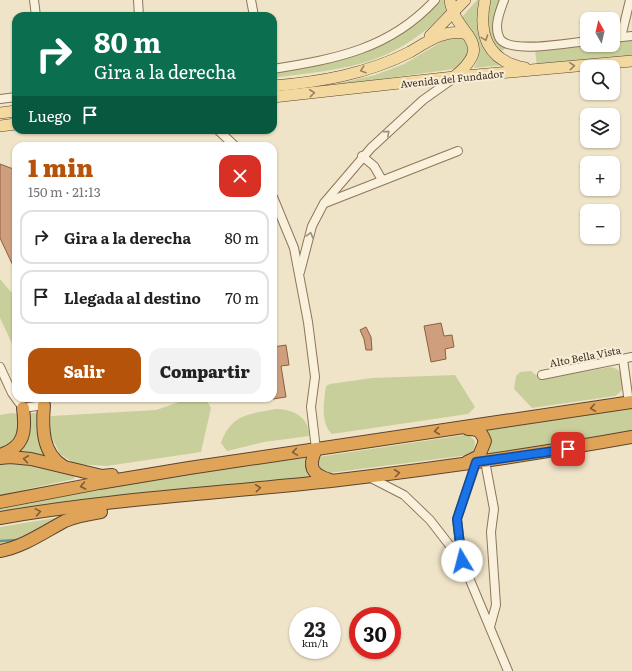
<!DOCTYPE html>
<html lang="es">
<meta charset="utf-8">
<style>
:root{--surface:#fff;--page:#f2f2f2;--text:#222;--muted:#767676;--line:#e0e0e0;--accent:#b45309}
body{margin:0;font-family:Literata,serif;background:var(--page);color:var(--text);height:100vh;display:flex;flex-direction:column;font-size:15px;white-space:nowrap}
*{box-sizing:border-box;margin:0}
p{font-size:13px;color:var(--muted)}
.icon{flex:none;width:22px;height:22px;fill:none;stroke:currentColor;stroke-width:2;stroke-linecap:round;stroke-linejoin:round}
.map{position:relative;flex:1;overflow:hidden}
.side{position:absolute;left:12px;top:142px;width:265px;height:260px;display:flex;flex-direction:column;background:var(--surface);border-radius:12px;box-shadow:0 1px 3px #0004}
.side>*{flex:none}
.top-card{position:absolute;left:12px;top:12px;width:265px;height:122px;border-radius:12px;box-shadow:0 1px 3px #0004;background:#0b6e4f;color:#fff;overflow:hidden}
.needle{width:26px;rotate:352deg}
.controls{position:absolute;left:580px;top:12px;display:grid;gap:8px}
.controls a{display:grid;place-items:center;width:40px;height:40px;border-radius:8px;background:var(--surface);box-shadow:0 1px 3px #0004;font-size:20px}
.speed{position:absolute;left:289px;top:607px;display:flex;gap:8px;font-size:20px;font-weight:700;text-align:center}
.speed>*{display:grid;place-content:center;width:52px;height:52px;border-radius:50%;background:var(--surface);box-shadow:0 1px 3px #0004;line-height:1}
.speed small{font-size:10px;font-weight:400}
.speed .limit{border:6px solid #d22;background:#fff;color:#111}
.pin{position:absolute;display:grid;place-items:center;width:34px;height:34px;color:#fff;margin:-17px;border-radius:8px;box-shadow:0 2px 6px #0006}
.me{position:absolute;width:44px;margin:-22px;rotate:352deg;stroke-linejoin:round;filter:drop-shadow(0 0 3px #0008)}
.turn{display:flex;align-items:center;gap:14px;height:84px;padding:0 16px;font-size:18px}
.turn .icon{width:52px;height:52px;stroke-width:2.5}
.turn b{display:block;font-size:28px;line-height:34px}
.then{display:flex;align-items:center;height:38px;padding:0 16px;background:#0003;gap:8px;font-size:15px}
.round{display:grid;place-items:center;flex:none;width:42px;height:42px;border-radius:12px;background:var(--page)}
.summary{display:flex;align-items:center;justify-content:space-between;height:68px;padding:0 16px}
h1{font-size:24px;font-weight:800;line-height:30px;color:var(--accent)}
.action{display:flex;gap:8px;margin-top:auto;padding:8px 16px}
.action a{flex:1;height:46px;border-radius:12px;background:var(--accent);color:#fff;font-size:16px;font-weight:800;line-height:46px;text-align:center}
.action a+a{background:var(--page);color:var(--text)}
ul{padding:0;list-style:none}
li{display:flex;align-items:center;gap:12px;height:54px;margin:0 8px 6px;padding:0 8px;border:2px solid var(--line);border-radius:12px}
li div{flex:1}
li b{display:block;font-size:15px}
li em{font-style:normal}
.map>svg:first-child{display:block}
</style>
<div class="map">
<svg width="632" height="671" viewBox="0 0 632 671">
<rect width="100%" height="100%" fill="#f0e4c8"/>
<g fill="#c9cf9b">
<path d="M440 0H446L448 10C391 67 348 68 273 78V73C344 61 388 55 440 0Z"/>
<path d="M477 0H482L479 19 504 65 474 68C486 44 475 37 462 17Z"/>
<path d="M490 0H500L497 40 506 48 498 54C486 33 485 24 490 0Z"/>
<polygon points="463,37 471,51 461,65 454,69 273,94 273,91 336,84 375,75 404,64 448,38"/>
<polygon points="632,40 632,57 537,66 535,50 587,45 613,45 613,42"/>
<polygon points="0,279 16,298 16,352 0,318"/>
<path d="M611 367C626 370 629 389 615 396L532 408 514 389 516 376 520 372 531 371 541 379Z"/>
<path d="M455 375 475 407 468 414 332 434C320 423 324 401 326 386L330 384 372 378Z"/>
<polygon points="191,398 205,398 211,408 201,452 107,466 75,464 60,454 50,434 51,416 156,410"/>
<polygon points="632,407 632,433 488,457 490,439 485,428"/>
<path d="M276 409C292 409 310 417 309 436L264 442 227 451 221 443C231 414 249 414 276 409Z"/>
<polygon points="11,413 21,414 20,429 12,444 0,450 0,415"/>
<polygon points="31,413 38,413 37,431 49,459 16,452 27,437"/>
<polygon points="464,435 469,435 475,441 474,451 469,455 329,473 317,470 318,457"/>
<polygon points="307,454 313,478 0,515 0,507 66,493"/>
<polygon points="0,462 21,462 75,475 74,479 0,495"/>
<polygon points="73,515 0,547 0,527"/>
</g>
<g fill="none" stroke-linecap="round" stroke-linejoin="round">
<polyline stroke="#6f938a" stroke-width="2.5" points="0,541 17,540"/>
</g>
<g fill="#cf9f7d" stroke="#8d5f41">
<polygon points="0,164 16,170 16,272 0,238"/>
<polygon points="441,323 444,336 452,335 454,347 445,349 446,359 431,362 424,326"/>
<polygon points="366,327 371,337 372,350 366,350 364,339 360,330"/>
<polygon points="286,345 289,365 281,366 286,397 273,399 273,347"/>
</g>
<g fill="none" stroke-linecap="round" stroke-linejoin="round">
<defs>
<g id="minor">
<polyline points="34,0 36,16"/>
<polyline points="138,0 139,16"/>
<polyline points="251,0 254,16"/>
<path d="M504 0C500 11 493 27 500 39 511 54 569 43 587 41"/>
<polyline points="621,37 630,0"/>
<polyline points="613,38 632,36"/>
<path d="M273 69C336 59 390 49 435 0"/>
<polyline points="0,99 16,97"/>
<polyline points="218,130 235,146"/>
<polyline points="362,156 374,166 382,180"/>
<polyline points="273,197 294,248 308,322 315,377 311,407 316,449"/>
<polyline points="325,203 458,151"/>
<polyline points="300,272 312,226 324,203 371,148 423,100 454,78"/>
<polyline points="623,359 629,403"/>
<polyline points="0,367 12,393 23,408 44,405"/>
<polyline points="542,375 632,357"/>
<polyline points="485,461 494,509 491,532 496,605 490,627"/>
<polyline points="476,463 457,519 462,561 508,671"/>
<polyline points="369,477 404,495 430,520 461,560"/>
</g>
<g id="major">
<path d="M450 0C455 37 498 41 454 77"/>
<path d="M485 0C478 34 487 61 525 68"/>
<polyline points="430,36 465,0"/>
<path d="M273 86C320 82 367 74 410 52 427 42 446 28 467 34"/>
<polyline points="273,97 454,77 632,61"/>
<polyline points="0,113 16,111"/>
<polyline points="0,126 16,124"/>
</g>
<g id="highway">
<path d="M44 405C42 428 42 453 63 466"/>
<path d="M316 449C308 467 311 474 330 480"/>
<path d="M0 455C25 447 26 431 23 408"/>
<polyline points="0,458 10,457 31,459 102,476 112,475"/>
<path d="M467 462 479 456 485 441C481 431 478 429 468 429"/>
<polyline points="0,502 99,483 189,468 632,402"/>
<path d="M0 518C109 499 221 493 331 481 432 469 532 455 632 437"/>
<path d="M0 551C23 547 44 532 65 521 76 516 88 514 101 512"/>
</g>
</defs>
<use href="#minor" stroke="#8d765c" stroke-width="10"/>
<use href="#major" stroke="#5b4430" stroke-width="12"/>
<use href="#highway" stroke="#5b4430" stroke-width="14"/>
<use href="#minor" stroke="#faf1dc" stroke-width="8"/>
<use href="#major" stroke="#f3d9a0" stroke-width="11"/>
<use href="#highway" stroke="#e0a458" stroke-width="12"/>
</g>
<defs><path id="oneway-chevron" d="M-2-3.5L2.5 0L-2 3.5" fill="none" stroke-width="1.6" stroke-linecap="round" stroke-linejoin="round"/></defs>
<g stroke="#988460">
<use href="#oneway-chevron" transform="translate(485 38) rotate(70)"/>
<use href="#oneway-chevron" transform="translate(572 66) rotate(-5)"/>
<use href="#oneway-chevron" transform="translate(363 70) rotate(161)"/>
<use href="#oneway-chevron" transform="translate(312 93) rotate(-6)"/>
</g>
<g stroke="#9c907e">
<use href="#oneway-chevron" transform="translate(387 133) rotate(-42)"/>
<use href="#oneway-chevron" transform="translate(310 235) rotate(-75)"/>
</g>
<g stroke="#7e5d36">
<use href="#oneway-chevron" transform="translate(593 408) rotate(172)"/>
<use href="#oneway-chevron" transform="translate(437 431) rotate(172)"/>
<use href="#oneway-chevron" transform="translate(295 452) rotate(171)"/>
<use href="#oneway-chevron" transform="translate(26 459) rotate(-172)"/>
<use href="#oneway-chevron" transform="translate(397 473) rotate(-7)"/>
<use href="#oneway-chevron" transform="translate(83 486) rotate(169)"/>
<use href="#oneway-chevron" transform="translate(258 488) rotate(-6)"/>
<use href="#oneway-chevron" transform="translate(38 512) rotate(-10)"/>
</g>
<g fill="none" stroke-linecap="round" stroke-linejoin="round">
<defs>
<polyline id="route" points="462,561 457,519 476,462 568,449"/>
</defs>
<use href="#route" stroke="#114b97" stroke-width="10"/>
<use href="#route" stroke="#1a73e8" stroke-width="7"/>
</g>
<g text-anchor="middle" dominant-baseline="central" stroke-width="4" stroke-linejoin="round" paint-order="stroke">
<g font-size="10" fill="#3d2e20" stroke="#f7eed8">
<text transform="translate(452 78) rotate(-6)">Avenida del Fundador</text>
<text transform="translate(585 356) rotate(-11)">Alto Bella Vista</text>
</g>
</g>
</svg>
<div class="controls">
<a><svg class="needle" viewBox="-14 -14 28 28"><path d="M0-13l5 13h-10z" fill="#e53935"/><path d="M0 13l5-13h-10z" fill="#767676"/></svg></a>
<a><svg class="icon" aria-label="search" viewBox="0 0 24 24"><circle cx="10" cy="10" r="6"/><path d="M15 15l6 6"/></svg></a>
<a><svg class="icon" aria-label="layers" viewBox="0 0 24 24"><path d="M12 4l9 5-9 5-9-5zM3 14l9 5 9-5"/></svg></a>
<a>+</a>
<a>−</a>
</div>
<div class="speed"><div>23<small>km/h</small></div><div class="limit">30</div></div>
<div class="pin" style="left:568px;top:449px;background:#d93025"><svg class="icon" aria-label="arrive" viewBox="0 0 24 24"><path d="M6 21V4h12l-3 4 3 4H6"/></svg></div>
<svg class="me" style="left:462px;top:561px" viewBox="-20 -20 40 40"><circle r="19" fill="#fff"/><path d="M0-13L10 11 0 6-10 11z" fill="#1a73e8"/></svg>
<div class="top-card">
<div class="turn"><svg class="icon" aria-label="right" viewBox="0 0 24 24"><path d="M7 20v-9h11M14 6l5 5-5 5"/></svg><div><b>80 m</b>Gira a la derecha</div></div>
<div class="then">Luego<svg class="icon" aria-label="arrive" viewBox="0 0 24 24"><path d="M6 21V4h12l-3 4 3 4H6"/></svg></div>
</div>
<section class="side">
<div class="summary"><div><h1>1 min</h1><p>150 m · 21:13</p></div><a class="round" style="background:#d93025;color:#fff"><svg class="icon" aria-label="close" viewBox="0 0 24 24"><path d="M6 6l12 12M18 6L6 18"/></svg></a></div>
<ul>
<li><svg class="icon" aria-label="right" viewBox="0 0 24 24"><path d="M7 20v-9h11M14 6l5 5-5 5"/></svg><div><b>Gira a la derecha</b></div><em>80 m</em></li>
<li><svg class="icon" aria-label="arrive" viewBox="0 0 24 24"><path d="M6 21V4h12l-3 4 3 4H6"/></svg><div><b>Llegada al destino</b></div><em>70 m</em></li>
</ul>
<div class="action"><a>Salir</a><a>Compartir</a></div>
</section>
</div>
